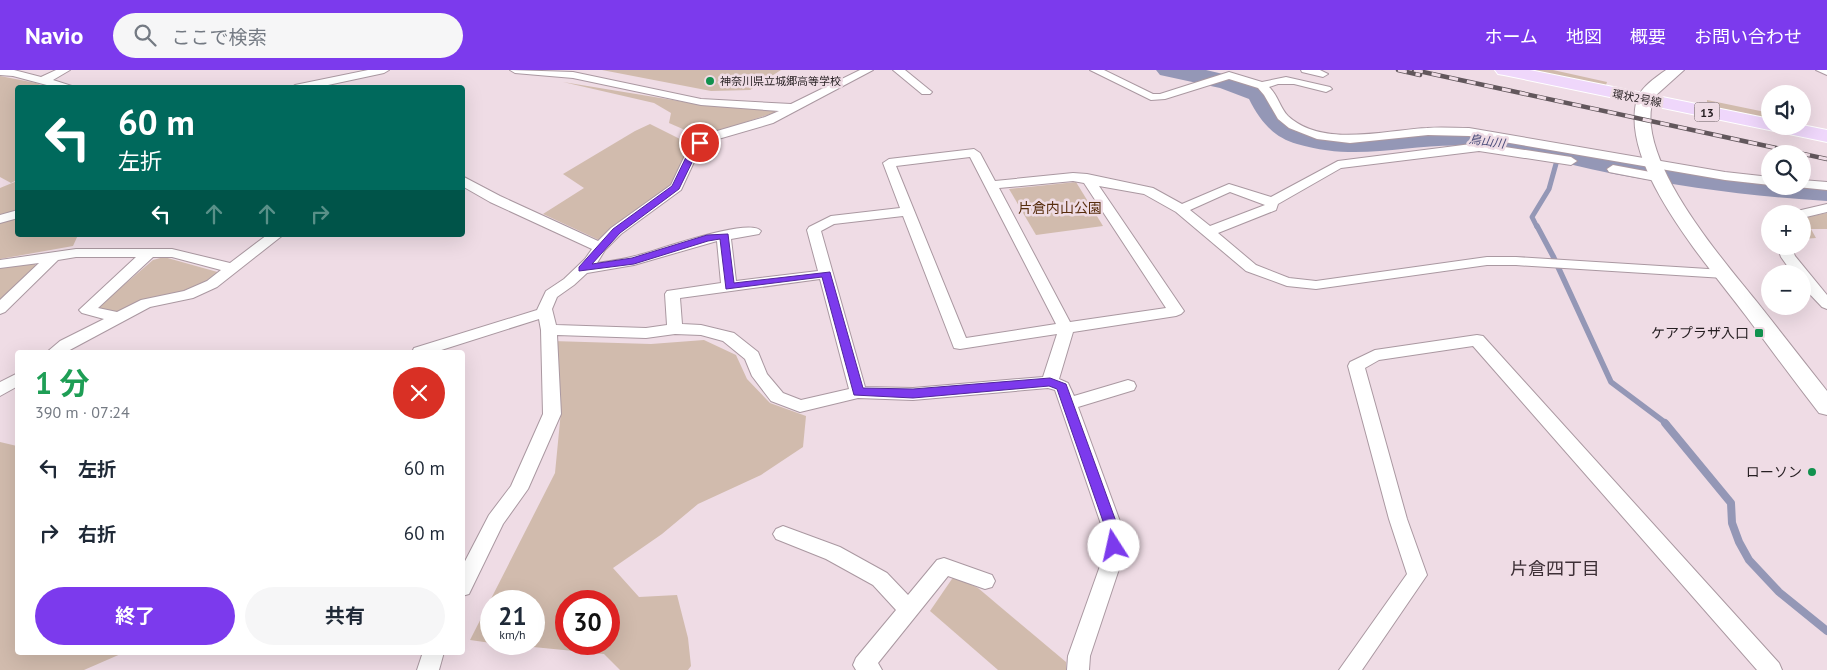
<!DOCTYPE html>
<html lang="ja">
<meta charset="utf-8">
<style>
:root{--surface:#fff;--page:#f6f6f7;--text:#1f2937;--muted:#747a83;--accent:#7c3aed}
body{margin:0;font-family:"PT Sans","Noto Sans JP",sans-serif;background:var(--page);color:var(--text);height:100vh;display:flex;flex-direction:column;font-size:19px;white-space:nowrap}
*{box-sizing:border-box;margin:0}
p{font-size:16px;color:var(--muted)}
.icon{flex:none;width:28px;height:28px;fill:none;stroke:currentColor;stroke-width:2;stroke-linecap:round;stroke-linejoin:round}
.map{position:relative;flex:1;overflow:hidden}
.details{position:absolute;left:15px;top:280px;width:450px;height:305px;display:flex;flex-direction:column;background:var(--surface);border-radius:5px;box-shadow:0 5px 20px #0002}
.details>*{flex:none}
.guide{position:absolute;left:15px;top:15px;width:450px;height:152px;border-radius:5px;box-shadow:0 5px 20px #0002;background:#00695c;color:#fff;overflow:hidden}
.buttons{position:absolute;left:1761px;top:15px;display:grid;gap:10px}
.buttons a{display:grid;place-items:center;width:50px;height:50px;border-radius:50%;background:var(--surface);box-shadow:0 5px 20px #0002;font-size:25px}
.speed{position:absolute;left:480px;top:520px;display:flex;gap:10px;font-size:25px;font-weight:700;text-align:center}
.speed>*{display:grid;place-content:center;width:65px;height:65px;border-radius:50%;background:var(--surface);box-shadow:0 5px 20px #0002;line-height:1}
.speed small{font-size:12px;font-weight:400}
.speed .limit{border:8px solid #d22;background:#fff;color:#111}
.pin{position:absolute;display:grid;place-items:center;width:42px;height:42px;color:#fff;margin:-21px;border:2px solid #fff;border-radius:50%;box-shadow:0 1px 5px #0007}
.me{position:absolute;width:55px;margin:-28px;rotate:350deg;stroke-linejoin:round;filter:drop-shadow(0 0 4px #0008)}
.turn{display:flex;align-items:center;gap:18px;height:105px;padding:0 20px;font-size:22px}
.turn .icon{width:65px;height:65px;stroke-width:2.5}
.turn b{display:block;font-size:35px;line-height:42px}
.lanes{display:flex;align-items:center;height:48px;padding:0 20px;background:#0003;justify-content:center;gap:25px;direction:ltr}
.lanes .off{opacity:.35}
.round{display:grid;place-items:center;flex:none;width:52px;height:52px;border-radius:26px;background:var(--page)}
.overview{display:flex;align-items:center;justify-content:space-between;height:85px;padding:0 20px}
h1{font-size:30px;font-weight:700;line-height:38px;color:#1e9e55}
.action{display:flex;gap:10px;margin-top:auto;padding:10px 20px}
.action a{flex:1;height:58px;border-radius:30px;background:var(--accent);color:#fff;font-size:20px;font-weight:700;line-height:58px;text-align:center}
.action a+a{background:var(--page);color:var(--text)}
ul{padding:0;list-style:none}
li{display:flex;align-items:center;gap:15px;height:65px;padding:0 20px}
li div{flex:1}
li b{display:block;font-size:19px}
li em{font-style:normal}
header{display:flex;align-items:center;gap:30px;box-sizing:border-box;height:70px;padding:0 25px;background:var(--accent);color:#fff}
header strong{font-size:24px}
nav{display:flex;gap:28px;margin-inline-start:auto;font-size:18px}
.search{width:350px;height:45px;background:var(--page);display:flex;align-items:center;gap:12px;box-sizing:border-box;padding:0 18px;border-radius:28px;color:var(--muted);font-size:19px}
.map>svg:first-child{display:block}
</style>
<header>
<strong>Navio</strong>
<div class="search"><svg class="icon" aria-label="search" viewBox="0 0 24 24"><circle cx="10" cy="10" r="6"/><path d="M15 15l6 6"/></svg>ここで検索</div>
<nav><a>ホーム</a><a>地図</a><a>概要</a><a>お問い合わせ</a></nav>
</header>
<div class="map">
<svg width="1827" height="600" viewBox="0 0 1827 600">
<rect width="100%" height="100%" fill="#efdce5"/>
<g fill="#d1bbad" fill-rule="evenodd">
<polygon points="602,0 781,0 750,20 711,21"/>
<polygon points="1526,0 1553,0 1607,12 1605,18"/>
<polygon points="0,6 36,13 45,17 18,18 17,110 11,113 0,107"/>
<polygon points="563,12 697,34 774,40 776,42 701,67 669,53 671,43 654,33"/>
<polygon points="1707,30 1770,43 1770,49 1707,36"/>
<polygon points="650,54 692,75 671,116 599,170 543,144 584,118 563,104 635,61"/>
<polygon points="17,111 18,165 78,165 73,176 0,189 0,118"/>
<polygon points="1076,112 1103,156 1036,165 1009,119"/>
<polygon points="1827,143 1827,159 1811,159 1816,168 1803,169 1803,150 1807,147"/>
<polygon points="164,187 221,203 206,214 118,243 96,239 153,190"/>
<polygon points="35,193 35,198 0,232 0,197"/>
<path d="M704 270 736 285 747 309 770 333 806 346 803 377 761 405 698 434 662 464 613 498 639 527 677 525 688 568 691 596 688 600H620L604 584 502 574H534V531H491V573L470 570 555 403 561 341 552 271 651 274ZM566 531H609V574H566Z"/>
<polygon points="0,372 17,376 18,582 123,583 84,600 0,600"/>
<polygon points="954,506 978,518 1066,592 1066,600 998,600 930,541"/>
</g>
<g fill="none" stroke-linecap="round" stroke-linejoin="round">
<polyline stroke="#9497b6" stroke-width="5" points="1537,157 1532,147 1549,119 1559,83"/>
<polyline stroke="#9497b6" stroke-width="5.5" points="1537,156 1553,186 1611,312 1667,354"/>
<polyline stroke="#9497b6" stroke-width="8" points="1665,353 1731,433 1732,453 1739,472 1749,490 1779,522 1827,561"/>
<path fill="#9497b6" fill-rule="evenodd" d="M1156 0H1206L1236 7 1269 18 1283 41 1292 51 1318 63 1356 67 1454 59 1487 61 1644 92 1770 109V116H1802V111L1827 113V131C1755 127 1684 117 1614 104 1567 95 1520 79 1473 76 1410 72 1361 93 1297 74 1273 67 1260 51 1249 29L1220 18 1160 5Z"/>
<defs>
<g id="street">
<polygon points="0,0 14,0 41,7 56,0 70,0 53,10 78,18 58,18 13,6 0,5"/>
<polygon points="368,0 389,0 384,3 314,18 290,18 295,15"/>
<path d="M510 0 573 2 701 29 791 34 860 0H873L773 53 708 72 700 79 681 120 621 164 605 180 597 193C608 191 620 190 631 187 651 183 749 146 761 161L759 164 731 169 736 211 818 201 807 160 809 157 831 146 900 138 883 93 889 89 974 79 980 83 995 111 1073 103 1087 104 1153 118 1182 134 1229 114 1271 127 1338 91 1479 73 1571 87 1577 91 1571 95 1479 81 1341 98 1278 134 1276 140 1218 163 1256 195 1289 208 1316 211 1487 187H1516L1724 200 1729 201 1731 204 1729 207 1724 208 1516 195H1487L1316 219 1287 216 1246 201 1176 142 1144 124 1099 116 1184 241 1181 244 1176 246 1073 262 1059 309 1068 313 1074 326 1128 310 1134 312 1136 316 1134 320 1078 337 1122 457 1124 476 1120 496 1090 586 1089 600H1067L1068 586 1100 496 1104 476 1102 457 1055 320 1048 318 913 330 858 328 800 342 771 331 752 306 745 289 723 271 701 265 675 264 646 268 557 265 561 344 528 419 503 454 469 524 462 526V497L489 445 511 416 543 344 541 260 539 249 435 282H412L414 278 537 240 546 221 564 209 585 189 592 179 490 132 462 116V106L500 126 598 171 611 158 671 115 689 77 700 66 765 47 779 41 701 35 573 8 515 3ZM970 87 1056 254 966 268 896 96ZM1073 111 1084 113 1166 238 1070 252 999 118ZM1230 122 1265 135 1210 156 1190 140ZM903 146 954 278 960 279 1057 264 1043 307 913 318 865 317 821 161 834 154ZM717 171 721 213 667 221 665 224 667 255 646 258 556 255 552 239 557 227 574 215 587 203 634 195ZM820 209 849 319 801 330 783 323 767 304 758 282 734 263 701 255 682 254 680 228Z"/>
<polygon points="893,0 905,0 932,22 930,24 922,24"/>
<path d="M1090 0H1104L1153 24H1160L1229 2 1262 12 1286 7 1330 17 1332 19 1326 22 1294 14H1278L1269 17C1278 25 1280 38 1288 46 1323 78 1385 60 1427 58 1441 57 1455 58 1469 58L1725 102 1770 107V115L1725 110 1469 66 1428 65 1350 73 1317 69 1289 58 1278 49 1264 25 1258 18 1229 9 1165 29 1151 30Z"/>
<polygon points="1301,0 1320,0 1328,4 1323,7 1302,2"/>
<polygon points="1816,0 1827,0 1827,5"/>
<polygon points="1613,95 1661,104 1667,108 1661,112 1609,102 1607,99"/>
<polygon points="1802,110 1827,112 1827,120 1797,117 1802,116"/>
<polygon points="1827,134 1827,142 1802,148 1802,144 1795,144 1797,141"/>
<polygon points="18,140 18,148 0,153 0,145"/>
<path d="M267 165H283L217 217 193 228 150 237 66 282H47L60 271 104 249 82 243 79 240 136 187H76L58 190 5 242 0 244V230L39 193 0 198V190L76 179H172L230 193ZM153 187H172L221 200 207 211 184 221 141 230 117 242 98 238Z"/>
<polygon points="1777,176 1791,176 1795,186 1827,225 1827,239 1822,237 1802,216 1802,204 1793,204 1781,187"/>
<polygon points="1477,265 1483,266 1779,593 1782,600 1757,600 1473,276 1379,290 1365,298 1407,449 1427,505 1362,600 1339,600 1407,504 1389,449 1348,296 1350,292 1375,280"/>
<polygon points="18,303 18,316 0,326 0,312"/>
<polygon points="783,456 840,477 887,503 908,525 937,490 944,488 992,505 995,511 992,517 985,519 948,506 878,593 882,600 856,600 853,595 856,588 896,540 873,515 826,489 776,469 773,464 776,459"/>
<polygon points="423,582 444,582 439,600 417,600"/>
</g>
<path id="secondary" d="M1666 0H1684L1654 27C1631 87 1726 193 1761 237 1783 265 1805 293 1827 321V345L1819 343C1794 311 1770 278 1746 246 1708 195 1622 100 1636 33 1639 18 1655 8 1666 0Z"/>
<polygon id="primary" points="1495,0 1530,0 1770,49 1770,56 1802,55 1827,60 1827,72 1504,5 1498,4"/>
</defs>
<use href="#street" stroke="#aa98a1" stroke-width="2"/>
<use href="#secondary" stroke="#aa98a1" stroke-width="2"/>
<use href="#primary" stroke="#fff" stroke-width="2"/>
<use href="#street" fill="#fff" fill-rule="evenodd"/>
<use href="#secondary" fill="#fff" fill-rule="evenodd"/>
<use href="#primary" fill="#efd7fb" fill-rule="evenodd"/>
<defs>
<g id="rail">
<polyline points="1398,0 1420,5"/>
<polyline points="1414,0 1827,89"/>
</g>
</defs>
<use href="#rail" stroke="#62575c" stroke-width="4.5"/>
<use href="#rail" stroke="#efdce5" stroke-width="3" stroke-dasharray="9" stroke-linecap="butt"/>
</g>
<polygon fill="#7c3aed" stroke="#51269a" points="700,70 704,73 699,78 679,119 620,163 592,194 632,188 707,165 728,164 734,213 830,202 863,318 913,319 1050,308 1066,314 1118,457 1121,476 1119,480 1114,482 1109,480 1105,457 1057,319 1049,316 913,328 854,325 822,207 726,219 720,169 708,171 634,194 579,201 579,197 613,159 672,116 691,77"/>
<g fill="#11914e" stroke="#efdce5" stroke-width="2">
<circle cx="710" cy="11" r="5"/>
<rect x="1754" y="258" width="10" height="10" rx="2.5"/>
<circle cx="1812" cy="402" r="5"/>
</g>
<g text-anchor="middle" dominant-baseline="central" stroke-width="5" stroke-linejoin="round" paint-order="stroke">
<g font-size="11" fill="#261f22" stroke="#efdce5" text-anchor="start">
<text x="720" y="11">神奈川県立城郷高等学校</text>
</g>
<g font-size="11" fill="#261f22" stroke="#efdce5">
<text transform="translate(1637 28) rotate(11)">環状2号線</text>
</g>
<rect fill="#efdce5" stroke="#62585c" stroke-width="1" x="1694.5" y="32.5" width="25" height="19" rx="4"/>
<g font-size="12" font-weight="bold" fill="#261f22">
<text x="1707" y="42">13</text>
</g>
<g font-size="12" font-style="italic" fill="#494b79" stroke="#efdce5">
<text transform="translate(1487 71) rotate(8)">鳥山川</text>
</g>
<g font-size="14" fill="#572d0d" stroke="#efdce5">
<text x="1060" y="138">片倉内山公園</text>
</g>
<g font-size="14" fill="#261f22" stroke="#efdce5" text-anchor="end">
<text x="1749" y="263">ケアプラザ入口</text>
<text x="1802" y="402">ローソン</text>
</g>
<g font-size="18" fill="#3d2f36" stroke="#efdce5">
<text x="1555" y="498">片倉四丁目</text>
</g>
</g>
</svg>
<div class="buttons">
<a><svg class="icon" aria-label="sound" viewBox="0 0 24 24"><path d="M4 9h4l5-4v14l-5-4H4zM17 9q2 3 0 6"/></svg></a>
<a><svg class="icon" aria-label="search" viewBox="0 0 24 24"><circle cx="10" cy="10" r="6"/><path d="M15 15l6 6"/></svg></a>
<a>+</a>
<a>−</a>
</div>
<div class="speed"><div>21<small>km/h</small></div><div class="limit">30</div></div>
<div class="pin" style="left:700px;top:73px;background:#d93025"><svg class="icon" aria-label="arrive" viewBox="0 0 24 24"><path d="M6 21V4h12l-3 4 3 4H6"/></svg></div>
<svg class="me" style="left:1114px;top:476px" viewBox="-20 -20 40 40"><circle r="19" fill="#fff"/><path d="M0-13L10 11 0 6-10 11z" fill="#7c3aed"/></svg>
<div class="guide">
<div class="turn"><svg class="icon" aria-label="left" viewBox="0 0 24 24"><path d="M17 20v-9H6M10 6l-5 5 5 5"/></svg><div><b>60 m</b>左折</div></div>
<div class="lanes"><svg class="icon" aria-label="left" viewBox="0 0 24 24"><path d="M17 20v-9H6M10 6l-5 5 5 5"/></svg><svg class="icon off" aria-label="ahead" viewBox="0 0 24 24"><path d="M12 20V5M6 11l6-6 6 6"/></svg><svg class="icon off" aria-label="ahead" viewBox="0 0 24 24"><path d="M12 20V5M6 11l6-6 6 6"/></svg><svg class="icon off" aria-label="right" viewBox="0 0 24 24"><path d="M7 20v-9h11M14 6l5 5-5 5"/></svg></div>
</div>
<section class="details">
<div class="overview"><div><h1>1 分</h1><p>390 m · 07:24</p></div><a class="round" style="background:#d93025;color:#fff"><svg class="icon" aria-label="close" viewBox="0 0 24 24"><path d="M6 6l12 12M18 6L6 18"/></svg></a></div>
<ul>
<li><svg class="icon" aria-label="left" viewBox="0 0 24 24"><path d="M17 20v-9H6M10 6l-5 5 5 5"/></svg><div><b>左折</b></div><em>60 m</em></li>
<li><svg class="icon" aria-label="right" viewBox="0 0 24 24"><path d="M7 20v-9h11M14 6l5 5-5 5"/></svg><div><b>右折</b></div><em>60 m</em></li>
</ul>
<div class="action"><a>終了</a><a>共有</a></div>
</section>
</div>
